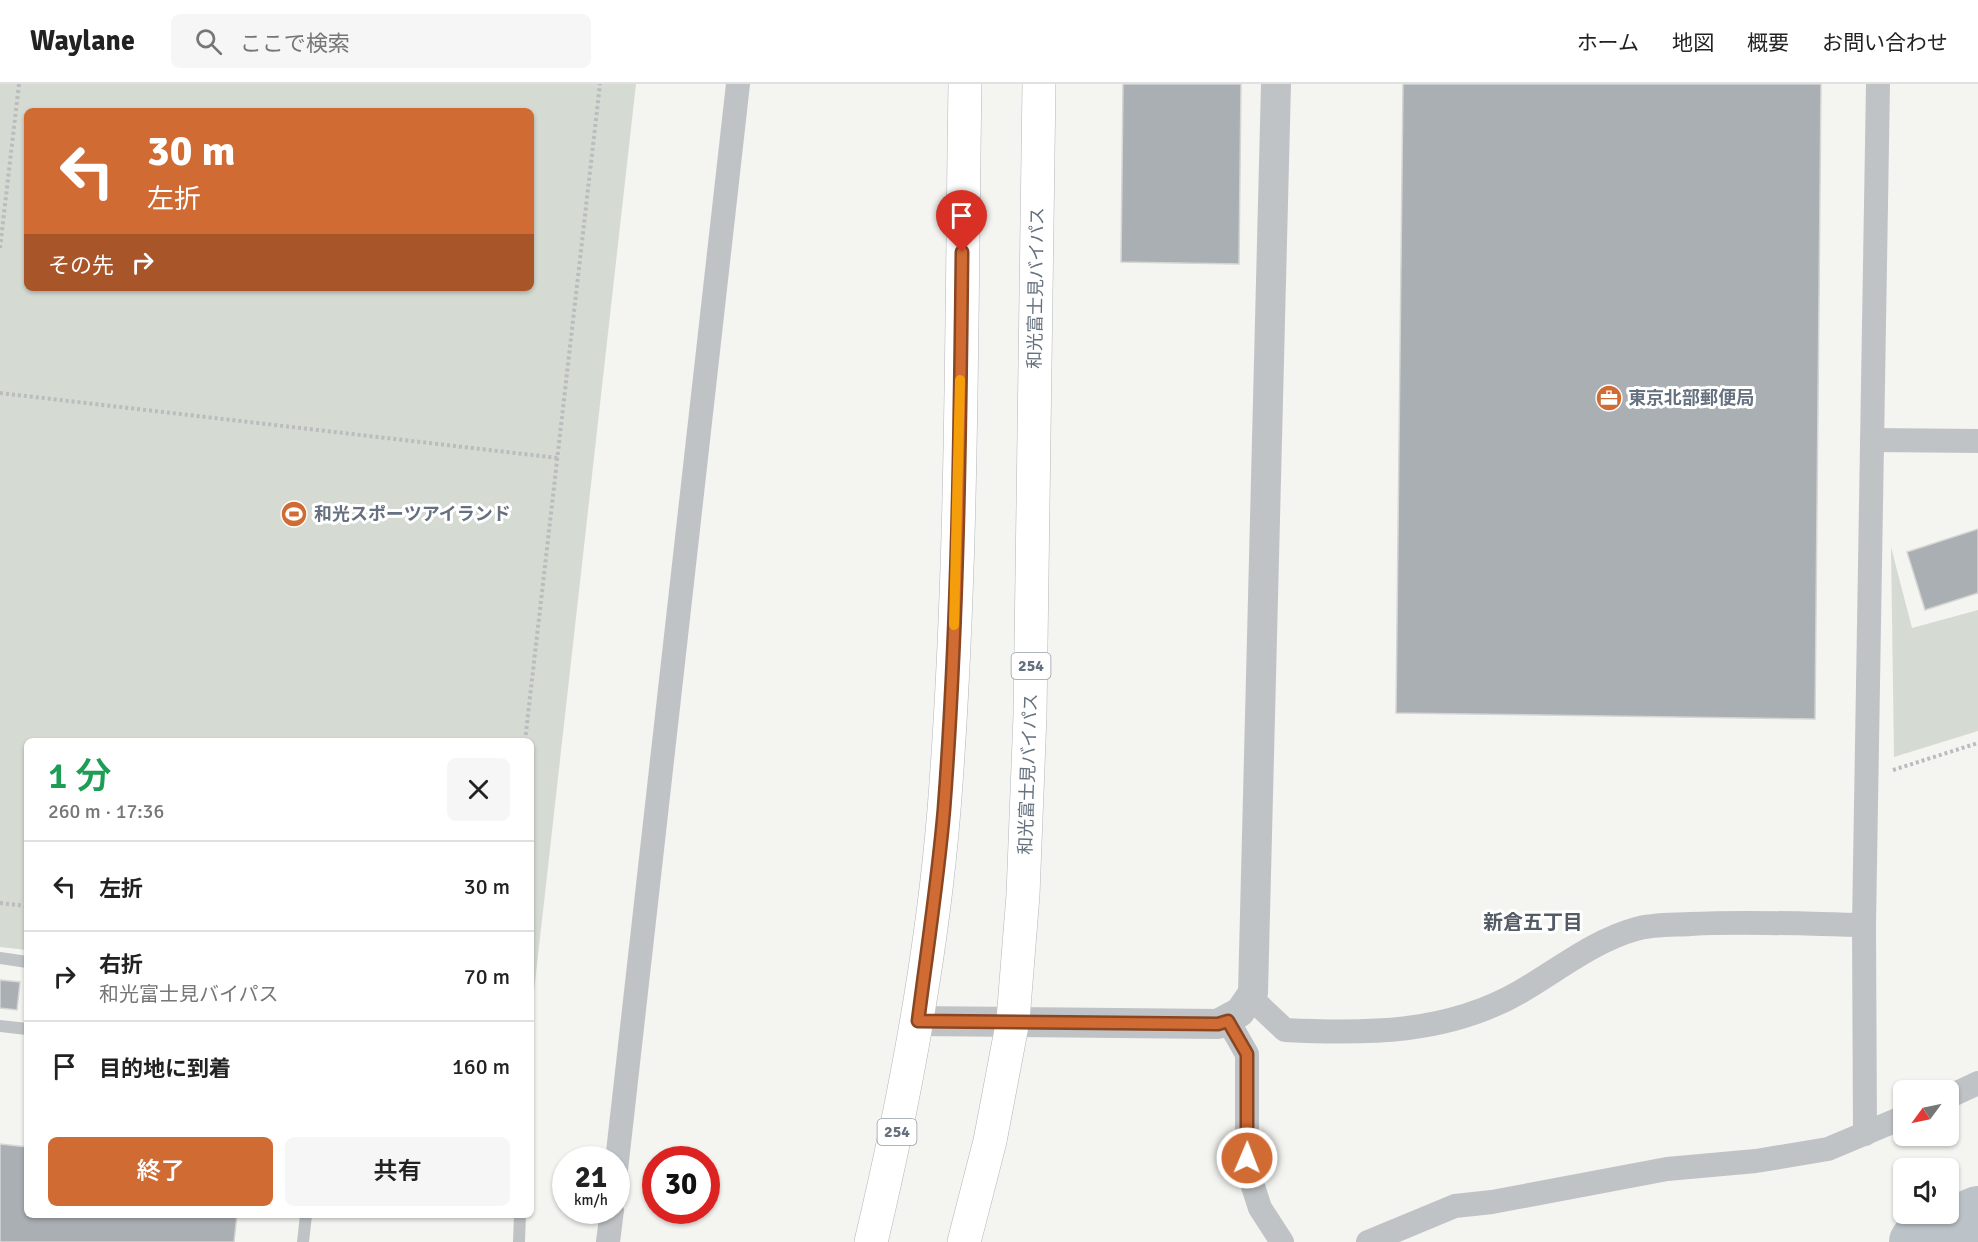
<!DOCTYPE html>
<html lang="ja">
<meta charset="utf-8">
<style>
:root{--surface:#fff;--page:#f6f6f6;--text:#222;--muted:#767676;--line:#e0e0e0;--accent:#d16b34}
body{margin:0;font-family:Signika,"Noto Sans JP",sans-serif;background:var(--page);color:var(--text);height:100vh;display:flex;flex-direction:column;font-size:22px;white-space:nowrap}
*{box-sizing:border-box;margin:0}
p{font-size:20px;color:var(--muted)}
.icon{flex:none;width:33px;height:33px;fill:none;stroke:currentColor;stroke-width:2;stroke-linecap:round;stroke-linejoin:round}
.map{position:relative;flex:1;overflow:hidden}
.side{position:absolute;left:24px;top:654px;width:510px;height:480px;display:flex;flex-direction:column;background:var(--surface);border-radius:9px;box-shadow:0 2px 4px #0004}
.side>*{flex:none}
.hud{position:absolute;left:24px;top:24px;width:510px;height:183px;border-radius:9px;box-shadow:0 2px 4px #0004;background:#d16b34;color:#fff;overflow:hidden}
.needle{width:39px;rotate:237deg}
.fabs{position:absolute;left:1893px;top:996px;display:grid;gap:12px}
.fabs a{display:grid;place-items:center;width:66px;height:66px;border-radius:9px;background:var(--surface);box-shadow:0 2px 4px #0004;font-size:30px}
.speed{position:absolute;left:552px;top:1062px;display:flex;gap:12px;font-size:30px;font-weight:700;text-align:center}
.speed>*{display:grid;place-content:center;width:78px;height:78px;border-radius:50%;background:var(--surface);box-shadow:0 2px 4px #0004;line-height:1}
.speed small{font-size:15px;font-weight:400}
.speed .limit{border:9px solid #d22;background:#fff;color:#111}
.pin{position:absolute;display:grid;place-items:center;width:51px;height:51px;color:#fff;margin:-62px -26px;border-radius:50% 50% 50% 0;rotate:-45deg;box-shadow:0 0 6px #0007}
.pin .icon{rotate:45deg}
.me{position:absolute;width:66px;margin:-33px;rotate:1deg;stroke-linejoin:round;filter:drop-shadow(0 0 4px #0008)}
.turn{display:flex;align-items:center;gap:21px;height:126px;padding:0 24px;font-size:27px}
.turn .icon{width:78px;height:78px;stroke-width:2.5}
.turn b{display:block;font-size:42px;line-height:51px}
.then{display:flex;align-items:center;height:57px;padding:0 24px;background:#0003;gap:12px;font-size:22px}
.round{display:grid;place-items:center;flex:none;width:63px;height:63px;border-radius:9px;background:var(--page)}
.head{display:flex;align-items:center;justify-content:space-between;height:102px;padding:0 24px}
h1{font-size:36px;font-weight:600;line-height:45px;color:#1e9e55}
.button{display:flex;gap:12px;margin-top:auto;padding:12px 24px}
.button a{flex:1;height:69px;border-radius:9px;background:var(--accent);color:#fff;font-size:24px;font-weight:600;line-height:69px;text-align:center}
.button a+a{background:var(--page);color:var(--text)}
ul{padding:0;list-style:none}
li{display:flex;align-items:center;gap:18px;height:90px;padding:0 24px;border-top:2px solid var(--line)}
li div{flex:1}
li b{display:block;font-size:22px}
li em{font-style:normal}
header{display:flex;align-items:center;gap:36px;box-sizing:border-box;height:84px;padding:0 30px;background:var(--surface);border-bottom:2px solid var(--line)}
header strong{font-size:28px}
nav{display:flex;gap:33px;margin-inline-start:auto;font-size:21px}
.search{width:420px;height:54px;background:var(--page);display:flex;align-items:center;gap:15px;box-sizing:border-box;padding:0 21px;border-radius:9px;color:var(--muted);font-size:22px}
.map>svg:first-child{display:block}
</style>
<header>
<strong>Waylane</strong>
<div class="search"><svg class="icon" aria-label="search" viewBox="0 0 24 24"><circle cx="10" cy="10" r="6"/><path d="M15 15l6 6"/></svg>ここで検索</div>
<nav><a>ホーム</a><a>地図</a><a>概要</a><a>お問い合わせ</a></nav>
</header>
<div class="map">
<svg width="1978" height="1158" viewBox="0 0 1978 1158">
<rect width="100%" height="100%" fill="#f4f4f1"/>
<g fill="#d5dbd2" fill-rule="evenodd">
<path d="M0 0H636L532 925 531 657H27V866L0 863ZM27 27H531V204H27Z"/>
<polygon points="1891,463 1912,544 1978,526 1978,647 1894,673"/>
</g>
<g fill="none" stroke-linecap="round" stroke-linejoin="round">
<polyline stroke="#bcc3c8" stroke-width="56" points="1917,1158 1978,1130"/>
</g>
<g fill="#aaafb4" stroke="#d5d5d4" stroke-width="1.5">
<polygon points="1123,0 1241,0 1239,180 1121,178"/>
<polygon points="1403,0 1821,0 1815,635 1396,629"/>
<polygon points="1978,445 1978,509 1925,526 1907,468"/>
<polygon points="0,896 20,898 17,926 0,924"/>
<polygon points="0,1060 27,1063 27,1131 237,1131 234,1158 0,1158"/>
</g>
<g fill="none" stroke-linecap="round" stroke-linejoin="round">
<defs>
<g id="trunk">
<path d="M871 1158C905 1015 932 872 944 726 963 485 961 242 965 0"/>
<polyline points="964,1158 990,1057 1013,936 1023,811 1030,631 1039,0"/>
</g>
</defs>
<use href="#trunk" stroke="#b3b6b9" stroke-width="34"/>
<g stroke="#babcbe" stroke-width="4" stroke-dasharray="3 3" stroke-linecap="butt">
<polyline points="0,164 19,0"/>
<polyline points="0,309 558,374"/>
<polyline points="525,657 600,0"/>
<polyline points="1893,686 1978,659"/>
<polyline points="0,819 27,822"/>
</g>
<g stroke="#c0c3c6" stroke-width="12">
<polyline points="0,874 27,878"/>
<polyline points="0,942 27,945"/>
<polyline points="303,1158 306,1131"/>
<polyline points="519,1158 520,1131"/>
</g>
<g stroke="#c0c3c6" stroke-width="24">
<polyline points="1872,356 1978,357"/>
<path d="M1251 914 1285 946C1367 950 1447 950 1520 908 1558 886 1593 857 1636 845 1653 840 1673 841 1691 840 1749 837 1806 840 1864 841"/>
<polyline points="1228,937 1247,970 1247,1074 1251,1096 1260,1124 1282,1158"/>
<polyline points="1948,1013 1978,999"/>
<polyline points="1865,1050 1864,841 1878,0"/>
<polyline points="616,1086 738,0"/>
<polyline points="608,1158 612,1126"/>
<polyline points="1368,1158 1455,1122 1492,1118 1667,1085 1756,1077 1828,1065 1904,1033"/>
</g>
<polyline stroke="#c0c3c6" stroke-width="30" points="918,937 1218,940 1240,928 1253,909 1276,0"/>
<use href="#trunk" stroke="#fff" stroke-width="33"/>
</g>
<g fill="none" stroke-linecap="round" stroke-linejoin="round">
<defs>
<path id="route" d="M962 168C960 353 958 540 944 725 938 796 927 866 918 937L1218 940 1228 937 1247 970V1074"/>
</defs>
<use href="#route" stroke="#884622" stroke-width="15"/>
<use href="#route" stroke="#d16b34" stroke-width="10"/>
<polyline stroke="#f59e0b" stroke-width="10" points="954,541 960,296"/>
</g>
<defs>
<symbol id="office-disc" viewBox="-11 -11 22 22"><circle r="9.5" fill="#d16b34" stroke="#fff"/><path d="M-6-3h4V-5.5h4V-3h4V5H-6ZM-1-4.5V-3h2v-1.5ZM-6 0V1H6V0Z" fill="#fff"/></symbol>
<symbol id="stadium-disc" viewBox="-11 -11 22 22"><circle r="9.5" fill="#d16b34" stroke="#fff"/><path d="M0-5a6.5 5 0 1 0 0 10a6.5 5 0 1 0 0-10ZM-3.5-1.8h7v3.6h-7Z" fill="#fff"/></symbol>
</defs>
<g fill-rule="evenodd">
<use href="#office-disc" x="1594" y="299" width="30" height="30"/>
<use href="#stadium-disc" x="279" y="415" width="30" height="30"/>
</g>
<g text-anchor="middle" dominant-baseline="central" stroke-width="6" stroke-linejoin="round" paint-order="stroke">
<g fill="#fff" stroke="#949ca5" stroke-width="1.5">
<rect x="1011.5" y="569" width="39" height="26" rx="4.5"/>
<rect x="877.5" y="1035" width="39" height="26" rx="4.5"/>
</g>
<g font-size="16" font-weight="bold" fill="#66717f">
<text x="1031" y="582">254</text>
<text x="897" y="1048">254</text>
</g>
<g font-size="18" fill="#66717f" stroke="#fff">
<text transform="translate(1036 204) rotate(-89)">和光富士見バイパス</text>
<text transform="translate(1028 690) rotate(-88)">和光富士見バイパス</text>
</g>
<g font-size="18" font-weight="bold" fill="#66717f" stroke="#fff" text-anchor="start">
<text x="1628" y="314">東京北部郵便局</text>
<text x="314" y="430">和光スポーツアイランド</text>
</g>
<g font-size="20" font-weight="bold" fill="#535b65" stroke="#fff">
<text x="1533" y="838">新倉五丁目</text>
</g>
</g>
</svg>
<div class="fabs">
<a><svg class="needle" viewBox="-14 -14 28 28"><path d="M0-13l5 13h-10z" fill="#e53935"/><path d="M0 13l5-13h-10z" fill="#767676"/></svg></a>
<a><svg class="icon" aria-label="sound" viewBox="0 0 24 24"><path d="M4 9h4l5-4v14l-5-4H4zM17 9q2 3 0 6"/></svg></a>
</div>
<div class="speed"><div>21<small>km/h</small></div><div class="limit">30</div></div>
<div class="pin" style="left:962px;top:168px;background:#d93025"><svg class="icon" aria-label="arrive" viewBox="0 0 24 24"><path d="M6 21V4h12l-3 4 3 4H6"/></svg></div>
<svg class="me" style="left:1247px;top:1074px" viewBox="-20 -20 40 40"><circle r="17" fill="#d16b34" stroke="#fff" stroke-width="3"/><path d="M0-11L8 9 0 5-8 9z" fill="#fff"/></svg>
<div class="hud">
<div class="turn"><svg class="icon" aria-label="left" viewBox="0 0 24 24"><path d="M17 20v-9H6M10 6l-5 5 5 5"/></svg><div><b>30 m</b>左折</div></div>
<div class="then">その先<svg class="icon" aria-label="right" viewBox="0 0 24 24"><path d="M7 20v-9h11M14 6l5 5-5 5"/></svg></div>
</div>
<section class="side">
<div class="head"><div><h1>1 分</h1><p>260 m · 17:36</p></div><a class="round"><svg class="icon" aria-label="close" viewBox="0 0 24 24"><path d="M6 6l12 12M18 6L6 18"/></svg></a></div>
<ul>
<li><svg class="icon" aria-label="left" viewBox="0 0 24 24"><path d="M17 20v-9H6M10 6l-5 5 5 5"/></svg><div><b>左折</b></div><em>30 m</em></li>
<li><svg class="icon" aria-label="right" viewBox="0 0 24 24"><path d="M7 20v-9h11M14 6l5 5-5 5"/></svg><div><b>右折</b><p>和光富士見バイパス</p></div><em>70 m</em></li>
<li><svg class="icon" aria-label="arrive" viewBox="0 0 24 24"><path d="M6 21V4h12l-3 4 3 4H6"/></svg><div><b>目的地に到着</b></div><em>160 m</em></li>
</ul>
<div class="button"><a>終了</a><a>共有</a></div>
</section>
</div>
